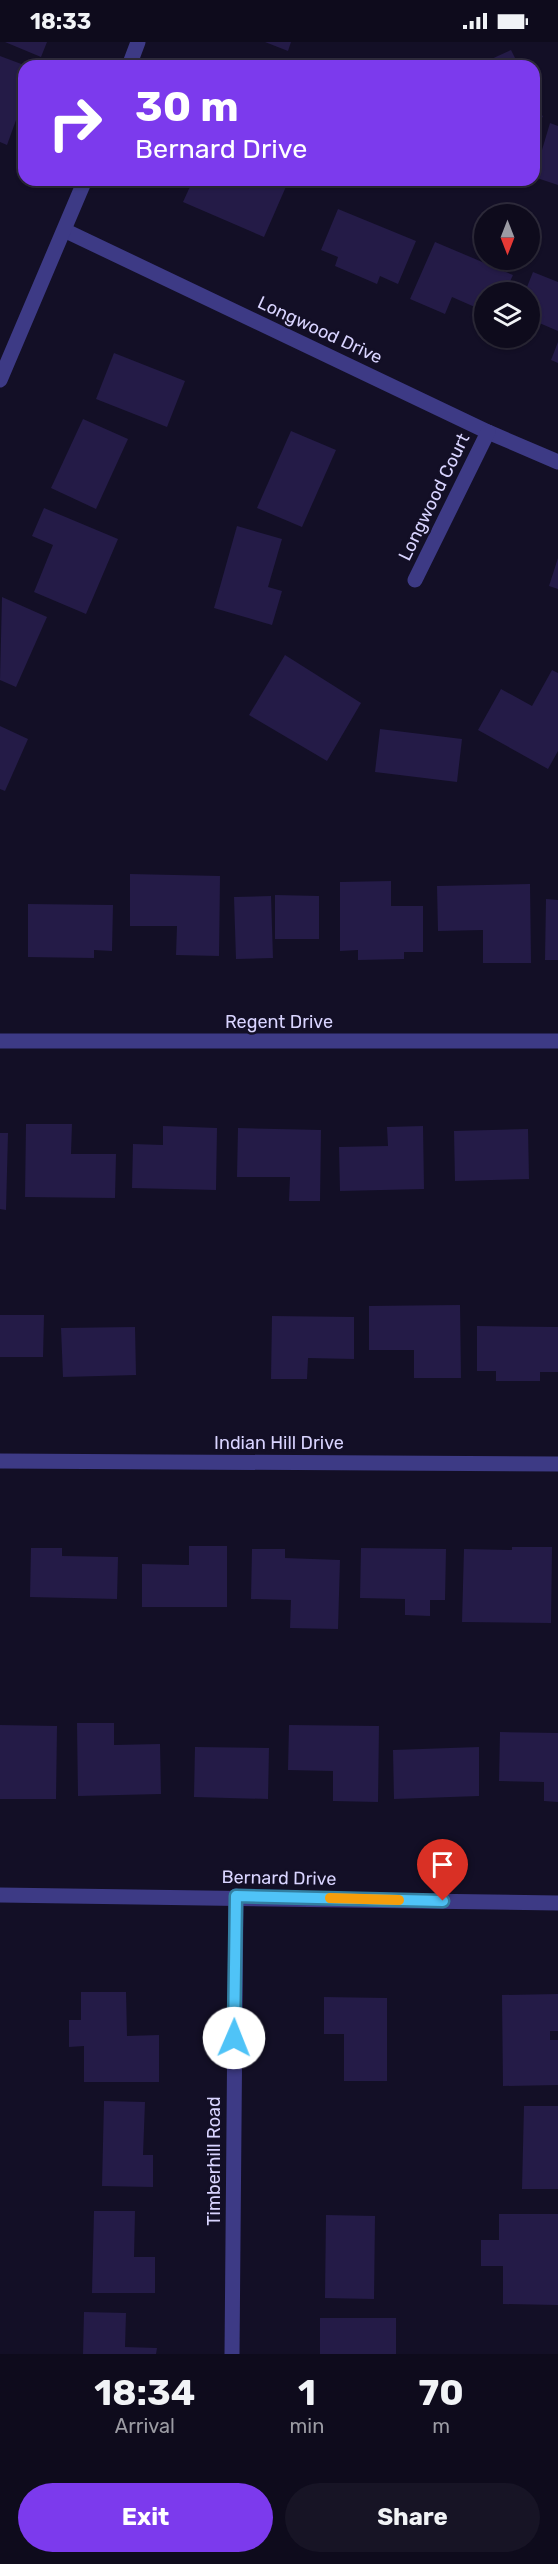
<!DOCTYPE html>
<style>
:root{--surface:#0e0b1c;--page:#171425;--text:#f1f3f6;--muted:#9b9ba3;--line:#2e2b3b;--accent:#7c3aed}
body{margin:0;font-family:Rubik,sans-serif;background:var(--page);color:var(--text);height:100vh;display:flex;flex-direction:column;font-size:22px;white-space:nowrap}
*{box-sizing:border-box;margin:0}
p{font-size:20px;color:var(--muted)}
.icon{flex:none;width:33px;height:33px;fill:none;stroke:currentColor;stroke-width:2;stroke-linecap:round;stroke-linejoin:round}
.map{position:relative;height:2312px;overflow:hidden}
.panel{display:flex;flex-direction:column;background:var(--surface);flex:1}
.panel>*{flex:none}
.banner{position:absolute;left:18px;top:18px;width:522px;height:126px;border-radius:18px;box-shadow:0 2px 4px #0004,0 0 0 2px var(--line);background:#7c3aed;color:#fff;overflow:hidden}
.needle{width:39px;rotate:180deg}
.tools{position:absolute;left:474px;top:162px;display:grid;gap:12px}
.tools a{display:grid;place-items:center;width:66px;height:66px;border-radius:50%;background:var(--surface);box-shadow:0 2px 4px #0004,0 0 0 2px var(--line);font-size:30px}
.pin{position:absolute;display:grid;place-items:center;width:51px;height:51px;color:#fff;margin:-62px -26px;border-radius:50% 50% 50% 0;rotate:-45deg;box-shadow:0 0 6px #0007}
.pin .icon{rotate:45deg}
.me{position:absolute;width:66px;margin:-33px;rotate:1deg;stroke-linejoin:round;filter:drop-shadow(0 0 4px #0008)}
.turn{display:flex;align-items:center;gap:21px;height:126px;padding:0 18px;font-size:27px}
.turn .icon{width:78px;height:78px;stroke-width:2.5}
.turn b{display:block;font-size:42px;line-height:51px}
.eta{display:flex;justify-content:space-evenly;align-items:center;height:102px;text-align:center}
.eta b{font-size:36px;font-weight:700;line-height:42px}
.button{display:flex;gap:12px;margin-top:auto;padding:12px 18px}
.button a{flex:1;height:69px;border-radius:36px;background:var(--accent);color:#fff;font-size:24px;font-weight:700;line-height:69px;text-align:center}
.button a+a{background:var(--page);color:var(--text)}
.status{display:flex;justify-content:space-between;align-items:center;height:42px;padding:0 30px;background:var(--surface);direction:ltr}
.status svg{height:16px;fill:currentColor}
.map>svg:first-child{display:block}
</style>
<div class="status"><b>18:33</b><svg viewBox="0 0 49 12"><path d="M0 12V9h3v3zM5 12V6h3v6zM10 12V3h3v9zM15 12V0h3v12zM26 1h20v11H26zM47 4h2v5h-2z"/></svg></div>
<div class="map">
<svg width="558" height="2312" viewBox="0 0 558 2312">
<rect width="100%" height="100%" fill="#130f26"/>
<g fill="#241b47">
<polygon points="5,0 47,0 41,15"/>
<polygon points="265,0 291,0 288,9"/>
<polygon points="511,8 519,24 476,24"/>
<polygon points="0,14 24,23 24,56 7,103 0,100"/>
<polygon points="243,17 260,24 240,24"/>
<polygon points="534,56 543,75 534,79"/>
<polygon points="550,81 558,84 558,143 534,135"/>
<polygon points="193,138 283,138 288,140 264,195 183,160"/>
<polygon points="338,167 416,199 398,242 380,234 377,242 335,224 338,215 321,208"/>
<polygon points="435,200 513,233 505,250 484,250 484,269 452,255 445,272 410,257"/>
<polygon points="533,230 558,240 558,289 530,277 530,250 525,250"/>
<polygon points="558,300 558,321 551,318"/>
<polygon points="114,311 185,339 167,385 96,357"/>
<polygon points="83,377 128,397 96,467 51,446"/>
<polygon points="291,389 336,408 302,485 257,466"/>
<polygon points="44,466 118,497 86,572 34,550 53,503 32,494"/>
<polygon points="237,484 282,497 268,545 282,549 272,583 214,566"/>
<polygon points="558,516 558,547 549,544"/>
<polygon points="2,555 47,575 16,645 0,638"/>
<polygon points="285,613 361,661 327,719 249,673"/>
<polygon points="552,628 558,631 558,709 548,727 478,688 501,647 532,664"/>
<polygon points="0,684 28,697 5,749 0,747"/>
<polygon points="380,687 462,697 457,740 375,730"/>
<polygon points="130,832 220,834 219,914 176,913 177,884 130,884"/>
<polygon points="391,839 391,864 423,864 423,910 404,910 404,917 358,918 358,908 340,909 340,840"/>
<polygon points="530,842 531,921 483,921 483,888 438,889 437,844"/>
<polygon points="275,853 319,854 319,897 275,897"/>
<polygon points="271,854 273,916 236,917 234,855"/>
<polygon points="546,857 558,858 558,918 545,918"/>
<polygon points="28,862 113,863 112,909 94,908 94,916 28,915"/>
<polygon points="26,1082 72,1082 71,1112 116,1112 115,1156 25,1155"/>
<polygon points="163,1084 217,1086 216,1148 132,1146 133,1102 163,1103"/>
<polygon points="423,1084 424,1147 340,1149 339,1105 388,1104 387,1085"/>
<polygon points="238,1086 321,1088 320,1159 289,1159 290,1135 237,1135"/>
<polygon points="528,1087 529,1137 455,1139 454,1089"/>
<polygon points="0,1091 8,1091 6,1168 0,1167"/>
<polygon points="460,1263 461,1336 414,1336 414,1308 369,1308 369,1264"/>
<polygon points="0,1273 44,1273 43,1315 0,1315"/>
<polygon points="272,1274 354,1275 354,1317 308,1316 307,1337 271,1337"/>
<polygon points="477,1284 558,1285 558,1330 540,1330 540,1339 496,1339 496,1329 477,1329"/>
<polygon points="135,1285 136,1333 63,1335 61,1286"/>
<polygon points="189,1504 227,1504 227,1565 142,1565 142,1522 189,1523"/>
<polygon points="512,1505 552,1505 551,1581 462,1580 464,1507 512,1508"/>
<polygon points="31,1506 62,1506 62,1514 118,1515 117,1557 30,1555"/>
<polygon points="361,1506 446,1507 445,1558 430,1558 430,1574 405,1573 405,1557 360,1556"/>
<polygon points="252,1507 285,1507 285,1516 340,1518 338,1587 290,1586 291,1558 251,1557"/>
<polygon points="77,1681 114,1681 114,1703 160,1702 161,1752 78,1754"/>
<polygon points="0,1683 57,1684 56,1757 0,1757"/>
<polygon points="289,1683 379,1684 378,1760 333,1759 333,1729 288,1728"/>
<polygon points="500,1690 558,1691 558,1760 544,1759 544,1740 499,1739"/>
<polygon points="195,1705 269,1706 268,1757 194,1755"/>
<polygon points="479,1705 479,1754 394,1757 393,1708"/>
<polygon points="81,1950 126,1950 127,1994 159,1993 159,2040 84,2040 84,2004 69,2005 69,1978 81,1978"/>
<polygon points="558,1952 558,1989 550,1989 550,1998 558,1998 558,2043 503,2044 502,1953"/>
<polygon points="324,1955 387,1956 387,2039 344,2039 344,1992 324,1992"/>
<polygon points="104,2059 145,2060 143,2113 153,2113 153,2145 102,2144"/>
<polygon points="524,2064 558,2064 558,2147 522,2147"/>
<polygon points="94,2169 135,2169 134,2215 155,2215 155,2251 92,2251"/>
<polygon points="499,2172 558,2172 558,2263 503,2262 503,2224 481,2224 481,2198 499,2198"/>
<polygon points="326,2173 375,2174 374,2257 325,2256"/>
<polygon points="84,2270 126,2271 125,2305 157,2306 156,2312 83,2312"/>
<rect x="320" y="2276" width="76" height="36"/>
</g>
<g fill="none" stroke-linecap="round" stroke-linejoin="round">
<g stroke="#3d3a85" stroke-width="15">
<polyline points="129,24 138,0"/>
<polyline points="66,189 488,390 558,420"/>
<polyline points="0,338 85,138"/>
<polyline points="415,538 488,390"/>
<polyline points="0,999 558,999"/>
<polyline points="0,1419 558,1422"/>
<polyline points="0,1853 558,1861"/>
<polyline points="232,2312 236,1854"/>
</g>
</g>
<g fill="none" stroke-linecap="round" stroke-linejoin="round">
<defs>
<polyline id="route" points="234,1996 236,1854 443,1859"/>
</defs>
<use href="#route" stroke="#337fa1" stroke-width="15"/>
<use href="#route" stroke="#4fc3f7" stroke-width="10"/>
<polyline stroke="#f59e0b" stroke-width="10" points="330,1856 399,1858"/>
</g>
<g text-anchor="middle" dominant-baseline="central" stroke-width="5" stroke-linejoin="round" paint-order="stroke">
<g font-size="18" fill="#d9d4ff" stroke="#130f26">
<text transform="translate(320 288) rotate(25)">Longwood Drive</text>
<text transform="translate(434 455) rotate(-64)">Longwood Court</text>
<text x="279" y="980">Regent Drive</text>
<text x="279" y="1401">Indian Hill Drive</text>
<text transform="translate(279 1836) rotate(1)">Bernard Drive</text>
<text transform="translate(214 2119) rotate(-90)">Timberhill Road</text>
</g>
</g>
</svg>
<div class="tools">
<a><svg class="needle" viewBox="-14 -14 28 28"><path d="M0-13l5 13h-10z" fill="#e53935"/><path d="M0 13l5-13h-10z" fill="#9b9ba3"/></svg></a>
<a><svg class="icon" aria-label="layers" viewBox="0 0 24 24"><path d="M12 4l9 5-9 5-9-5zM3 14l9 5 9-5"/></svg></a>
</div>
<div class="pin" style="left:443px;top:1859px;background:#d93025"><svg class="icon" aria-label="arrive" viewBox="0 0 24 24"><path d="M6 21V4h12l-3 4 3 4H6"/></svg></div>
<svg class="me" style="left:234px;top:1996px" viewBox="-20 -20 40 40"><circle r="19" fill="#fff"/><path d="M0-13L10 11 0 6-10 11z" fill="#4fc3f7"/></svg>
<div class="banner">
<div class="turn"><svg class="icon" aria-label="right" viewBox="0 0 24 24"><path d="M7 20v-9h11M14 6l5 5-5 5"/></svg><div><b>30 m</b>Bernard Drive</div></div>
</div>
</div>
<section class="panel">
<div class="eta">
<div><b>18:34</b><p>Arrival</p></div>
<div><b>1</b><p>min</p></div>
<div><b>70</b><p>m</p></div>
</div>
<div class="button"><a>Exit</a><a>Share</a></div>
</section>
